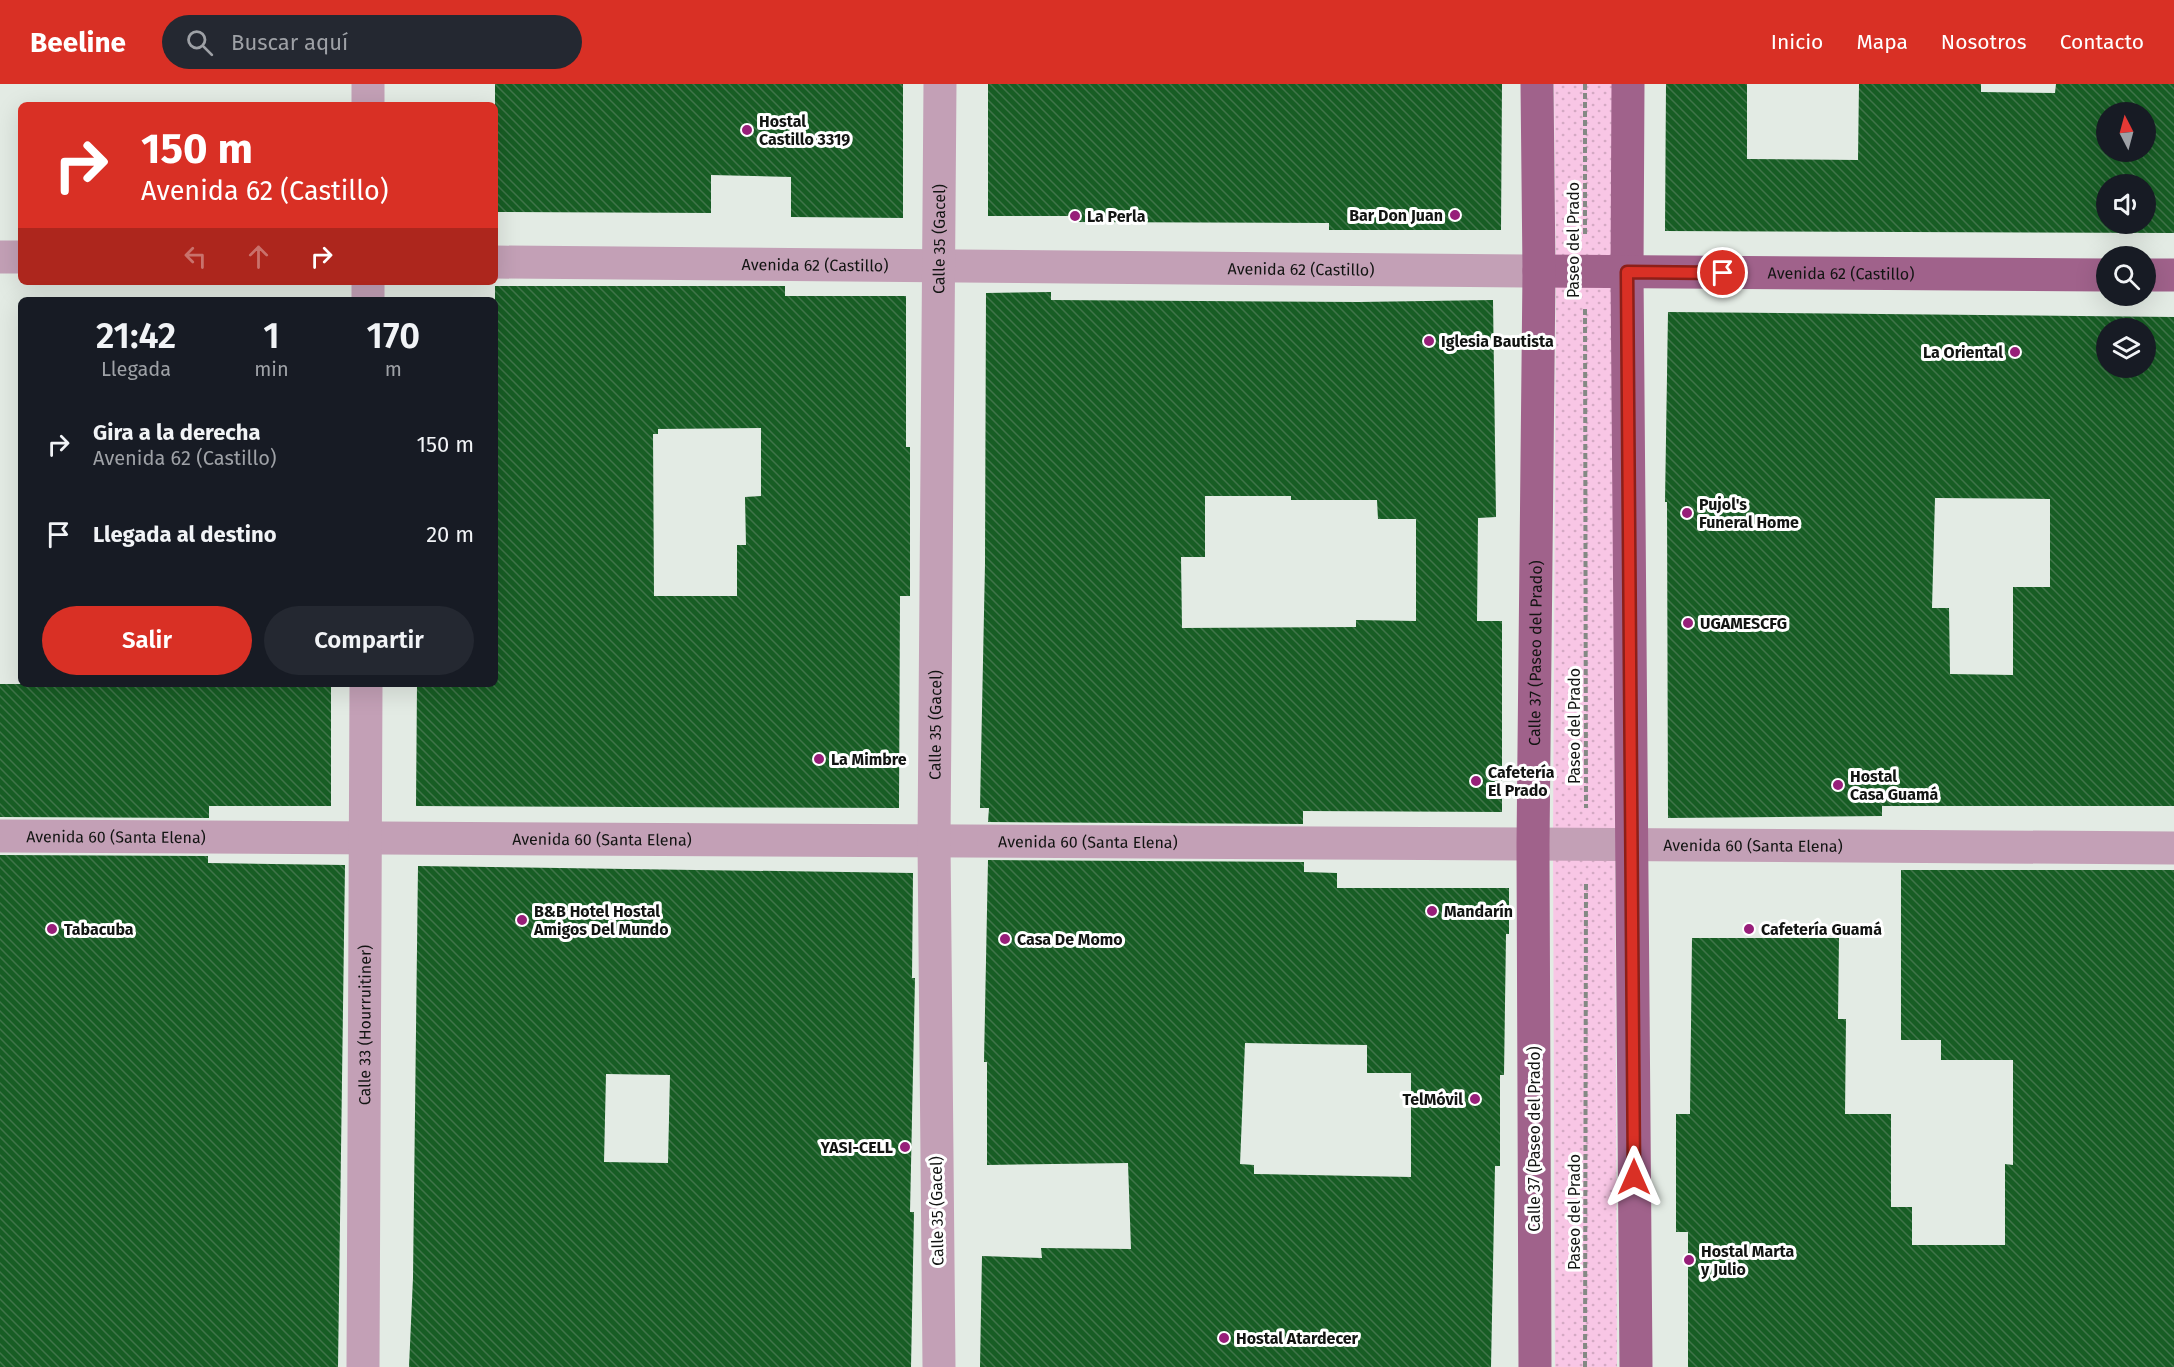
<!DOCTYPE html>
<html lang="es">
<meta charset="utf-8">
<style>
:root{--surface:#171b24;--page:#242831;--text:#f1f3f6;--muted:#9ea1a6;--accent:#d93025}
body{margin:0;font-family:"Fira Sans",sans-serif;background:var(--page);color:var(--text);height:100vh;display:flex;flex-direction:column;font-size:22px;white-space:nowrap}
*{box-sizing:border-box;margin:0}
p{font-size:20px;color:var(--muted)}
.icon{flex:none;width:33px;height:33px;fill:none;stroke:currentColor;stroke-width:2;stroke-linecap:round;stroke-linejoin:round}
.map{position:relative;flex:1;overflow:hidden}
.panel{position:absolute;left:18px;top:213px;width:480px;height:390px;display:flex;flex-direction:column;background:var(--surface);border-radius:9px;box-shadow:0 6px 24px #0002}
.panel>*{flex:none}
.hud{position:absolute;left:18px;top:18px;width:480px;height:183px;border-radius:9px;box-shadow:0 6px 24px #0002;background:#d93025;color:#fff;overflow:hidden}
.needle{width:39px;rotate:354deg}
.buttons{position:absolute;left:2096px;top:18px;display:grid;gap:12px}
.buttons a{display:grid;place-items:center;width:60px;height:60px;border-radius:50%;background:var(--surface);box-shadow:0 6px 24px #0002;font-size:30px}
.pin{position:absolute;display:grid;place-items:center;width:51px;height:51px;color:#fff;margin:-26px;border:3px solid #fff;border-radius:50%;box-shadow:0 2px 6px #0007}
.me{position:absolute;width:66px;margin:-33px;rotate:0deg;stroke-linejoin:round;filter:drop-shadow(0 0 4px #0008)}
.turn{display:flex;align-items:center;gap:21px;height:126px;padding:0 24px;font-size:27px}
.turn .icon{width:78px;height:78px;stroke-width:2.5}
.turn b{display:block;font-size:42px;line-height:51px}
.lanes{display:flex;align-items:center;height:57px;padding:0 24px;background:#0003;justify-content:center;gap:30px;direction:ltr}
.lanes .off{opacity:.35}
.eta{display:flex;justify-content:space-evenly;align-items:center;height:102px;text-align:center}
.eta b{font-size:36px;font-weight:600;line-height:42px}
.button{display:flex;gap:12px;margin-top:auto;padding:12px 24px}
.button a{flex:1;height:69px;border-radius:36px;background:var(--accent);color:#fff;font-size:24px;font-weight:600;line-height:69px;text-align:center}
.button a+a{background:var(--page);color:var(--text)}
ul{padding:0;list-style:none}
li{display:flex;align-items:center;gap:18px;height:90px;padding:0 24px}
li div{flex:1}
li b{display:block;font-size:22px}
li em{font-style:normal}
header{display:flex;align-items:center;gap:36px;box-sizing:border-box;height:84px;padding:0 30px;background:var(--accent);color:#fff}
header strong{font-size:28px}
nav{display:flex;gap:33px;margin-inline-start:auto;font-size:21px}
.search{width:420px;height:54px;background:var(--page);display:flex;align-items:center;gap:15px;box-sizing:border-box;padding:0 21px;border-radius:33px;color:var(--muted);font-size:22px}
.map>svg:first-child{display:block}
</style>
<header>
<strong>Beeline</strong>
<div class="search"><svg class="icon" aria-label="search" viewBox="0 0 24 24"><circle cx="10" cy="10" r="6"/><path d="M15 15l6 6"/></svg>Buscar aquí</div>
<nav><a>Inicio</a><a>Mapa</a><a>Nosotros</a><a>Contacto</a></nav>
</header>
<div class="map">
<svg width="2174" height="1283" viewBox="0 0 2174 1283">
<defs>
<pattern id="grass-dots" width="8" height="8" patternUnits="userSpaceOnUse" patternTransform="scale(1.5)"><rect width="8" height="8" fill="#f8c6e5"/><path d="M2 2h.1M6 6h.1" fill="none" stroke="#d4a9c3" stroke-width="1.8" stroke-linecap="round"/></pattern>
<pattern id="building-back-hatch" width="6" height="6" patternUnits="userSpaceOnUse" patternTransform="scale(1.5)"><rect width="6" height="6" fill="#175d24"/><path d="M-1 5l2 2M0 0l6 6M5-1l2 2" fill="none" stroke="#3f7449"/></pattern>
</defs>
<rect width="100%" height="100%" fill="#e3ebe4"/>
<polygon fill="url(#grass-dots)" points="1554,0 1612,0 1617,1283 1555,1283 1553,761 1556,188"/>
<g fill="url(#building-back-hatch)" fill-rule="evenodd">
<polygon points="495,0 903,0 903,134 791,133 791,93 711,91 711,129 495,128"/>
<polygon points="988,0 1502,0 1501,146 1329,146 1329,139 1073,138 1073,132 988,132"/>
<path d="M1666 0H1747V75L1858 76 1859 0H1981V8L2055 9 2056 0H2174V149L1665 147ZM2106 28H2145V68H2106ZM2106 100H2145V140H2106Z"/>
<path d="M495 202H785V212H906V363H910V512H900L899 724 416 722 417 600H495ZM761 344V412L745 413 746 461H737V512H654L653 350H658V345Z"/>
<path d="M1051 208V216L1359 218 1493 216 1496 433 1478 434 1477 537H1502V728L1303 727V740L988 738 989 724H980L985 480 986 209ZM1205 412H1291V416H1377L1378 435H1416V537L1356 536V543L1182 544 1181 473H1205Z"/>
<path d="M1668 228 2174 233V722H1882V732L1668 734 1667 418H1665ZM2106 244H2145V284H2106ZM1935 414 2050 415V503H2013V591L1950 590 1949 524H1932Z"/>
<polygon points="0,600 331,600 331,722 209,722 209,734 0,733"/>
<polygon points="0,771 208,772 208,779 345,781 338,1283 0,1283"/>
<path d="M988 776 1304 778V788L1337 789V804H1509V850H1506L1504 991H1500V1082H1495L1491 1283H980L982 1172 1042 1174 1041 1164 1131 1165 1128 1079 987 1081V978H984ZM1245 959 1367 961V989H1411V1093L1254 1090V1081L1240 1080Z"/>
<path d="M418 782 913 789 912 894H915L910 1128H914L911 1283H409L413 1194ZM606 990 670 991 668 1079 604 1078Z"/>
<polygon points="1901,786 2174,786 2174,1283 1688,1283 1688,1148 1676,1148 1676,1030 1690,1030 1692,854 1839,854 1838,935 1846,935 1845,1030 1891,1030 1891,1123 1912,1123 1912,1161 2005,1161 2005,1080 2013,1081 2013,976 1941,976 1941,956 1901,956"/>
</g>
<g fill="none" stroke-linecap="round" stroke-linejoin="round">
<g stroke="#848984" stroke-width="4" stroke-dasharray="6 3" stroke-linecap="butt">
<polyline points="1585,0 1585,151"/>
<polyline points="1585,225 1586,724"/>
<polyline points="1585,1283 1586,798"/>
</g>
<g stroke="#c3a0b6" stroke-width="33">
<polyline points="368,21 368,0"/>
<polyline points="0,173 21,173"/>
<path id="s1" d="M495 178 1539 187"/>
<polyline points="368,216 368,198"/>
<path id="s2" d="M0 752 1533 760"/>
<path id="s3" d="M363 1283 366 600"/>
<path id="s4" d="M939 1283 934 757 940 0"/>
</g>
<path stroke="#c3a0b6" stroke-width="33" id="s5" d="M1533 760 2174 764"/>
<g stroke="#a0628b" stroke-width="33">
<polyline points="1628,0 1627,188 1636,1283"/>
<path id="s6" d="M1539 187 2106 191"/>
<polyline points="2145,191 2174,191"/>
<path id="s7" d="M1535 1283 1533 760 1539 187 1537 0"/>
</g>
</g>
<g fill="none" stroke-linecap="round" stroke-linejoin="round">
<defs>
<polyline id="route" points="1634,1093 1627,188 1723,189"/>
</defs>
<use href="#route" stroke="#8d1f18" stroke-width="15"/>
<use href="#route" stroke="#d93025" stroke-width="10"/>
</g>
<g fill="#971e79" stroke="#fff" stroke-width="2">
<circle cx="747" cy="46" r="6"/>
<circle cx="1455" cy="131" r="6"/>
<circle cx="1075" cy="132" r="6"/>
<circle cx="1429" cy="257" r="6"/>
<circle cx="2015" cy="268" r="6"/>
<circle cx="1687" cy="429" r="6"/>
<circle cx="1688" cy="539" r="6"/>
<circle cx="819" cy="675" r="6"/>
<circle cx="1476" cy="697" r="6"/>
<circle cx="1838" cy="701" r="6"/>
<circle cx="1432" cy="827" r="6"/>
<circle cx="522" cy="836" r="6"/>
<circle cx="52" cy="845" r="6"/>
<circle cx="1749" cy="845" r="6"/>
<circle cx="1005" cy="855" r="6"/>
<circle cx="1475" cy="1015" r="6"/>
<circle cx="905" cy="1063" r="6"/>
<circle cx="1689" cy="1176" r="6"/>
<circle cx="1224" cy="1254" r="6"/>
</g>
<g text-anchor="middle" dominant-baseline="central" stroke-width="6" stroke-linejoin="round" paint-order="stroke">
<g font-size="16" font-weight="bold" fill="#121412" stroke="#fff" text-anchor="start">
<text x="759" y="37">Hostal<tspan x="759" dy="18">Castillo 3319</tspan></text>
<text x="1443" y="131" text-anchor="end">Bar Don Juan</text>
<text x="1087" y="132">La Perla</text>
<text x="1441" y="257">Iglesia Bautista</text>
<text x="2003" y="268" text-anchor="end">La Oriental</text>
<text x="1699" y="420">Pujol's<tspan x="1699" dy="18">Funeral Home</tspan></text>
<text x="1700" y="539">UGAMESCFG</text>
<text x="831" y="675">La Mimbre</text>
<text x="1488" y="688">Cafetería<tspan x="1488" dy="18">El Prado</tspan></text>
<text x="1850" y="692">Hostal<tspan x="1850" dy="18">Casa Guamá</tspan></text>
<text x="534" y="827">B&amp;B Hotel Hostal<tspan x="534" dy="18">Amigos Del Mundo</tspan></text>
<text x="1444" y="827">Mandarín</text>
<text x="64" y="845">Tabacuba</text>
<text x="1761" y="845">Cafetería Guamá</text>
<text x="1017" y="855">Casa De Momo</text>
<text x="1463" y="1015" text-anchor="end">TelMóvil</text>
<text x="893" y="1063" text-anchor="end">YASI-CELL</text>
<text x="1701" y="1167">Hostal Marta<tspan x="1701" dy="18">y Julio</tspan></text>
<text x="1236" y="1254">Hostal Atardecer</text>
</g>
<g font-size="16" fill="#121412" stroke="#fff">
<text stroke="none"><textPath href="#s4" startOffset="1128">Calle 35 (Gacel)</textPath></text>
<text transform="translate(1573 156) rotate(-90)">Paseo del Prado</text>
<text stroke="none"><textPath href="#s1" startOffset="320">Avenida 62 (Castillo)</textPath></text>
<text stroke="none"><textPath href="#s1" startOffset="806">Avenida 62 (Castillo)</textPath></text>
<text stroke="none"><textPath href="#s6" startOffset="302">Avenida 62 (Castillo)</textPath></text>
<text stroke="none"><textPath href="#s7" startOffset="714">Calle 37 (Paseo del Prado)</textPath></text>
<text stroke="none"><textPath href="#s4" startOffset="642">Calle 35 (Gacel)</textPath></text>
<text transform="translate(1574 642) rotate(-90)">Paseo del Prado</text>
<text stroke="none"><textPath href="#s2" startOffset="116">Avenida 60 (Santa Elena)</textPath></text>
<text stroke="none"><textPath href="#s2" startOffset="602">Avenida 60 (Santa Elena)</textPath></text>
<text stroke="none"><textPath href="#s2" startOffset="1088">Avenida 60 (Santa Elena)</textPath></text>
<text stroke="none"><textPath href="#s5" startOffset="220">Avenida 60 (Santa Elena)</textPath></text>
<text stroke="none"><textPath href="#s3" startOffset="342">Calle 33 (Hourruitiner)</textPath></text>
<text transform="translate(1534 1055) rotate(-90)">Calle 37 (Paseo del Prado)</text>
<text transform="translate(937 1127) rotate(-91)">Calle 35 (Gacel)</text>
<text transform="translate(1574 1128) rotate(-90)">Paseo del Prado</text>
</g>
</g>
</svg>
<div class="buttons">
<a><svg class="needle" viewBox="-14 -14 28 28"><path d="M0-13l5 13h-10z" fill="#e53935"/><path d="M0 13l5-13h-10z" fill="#9ea1a6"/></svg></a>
<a><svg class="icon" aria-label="sound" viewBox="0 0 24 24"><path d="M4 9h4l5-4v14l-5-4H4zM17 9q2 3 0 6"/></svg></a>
<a><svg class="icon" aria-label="search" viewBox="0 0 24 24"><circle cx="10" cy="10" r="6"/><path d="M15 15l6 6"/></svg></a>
<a><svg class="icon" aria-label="layers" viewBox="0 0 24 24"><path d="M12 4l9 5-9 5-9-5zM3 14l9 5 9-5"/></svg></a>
</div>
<div class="pin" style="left:1723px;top:189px;background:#d93025"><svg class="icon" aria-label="arrive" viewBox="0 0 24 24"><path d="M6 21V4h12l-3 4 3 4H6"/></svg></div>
<svg class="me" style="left:1634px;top:1093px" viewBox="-20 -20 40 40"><path d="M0-17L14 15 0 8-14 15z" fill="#d93025" stroke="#fff" stroke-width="4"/></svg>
<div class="hud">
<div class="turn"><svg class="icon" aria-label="right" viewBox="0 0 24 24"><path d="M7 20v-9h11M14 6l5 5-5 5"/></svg><div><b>150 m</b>Avenida 62 (Castillo)</div></div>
<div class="lanes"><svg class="icon off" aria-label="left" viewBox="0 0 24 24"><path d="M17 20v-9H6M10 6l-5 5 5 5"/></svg><svg class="icon off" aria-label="ahead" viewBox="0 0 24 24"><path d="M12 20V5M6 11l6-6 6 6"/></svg><svg class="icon" aria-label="right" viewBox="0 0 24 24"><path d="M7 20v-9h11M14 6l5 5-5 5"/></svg></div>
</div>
<section class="panel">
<div class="eta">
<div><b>21:42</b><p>Llegada</p></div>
<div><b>1</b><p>min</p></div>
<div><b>170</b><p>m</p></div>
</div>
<ul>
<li><svg class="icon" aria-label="right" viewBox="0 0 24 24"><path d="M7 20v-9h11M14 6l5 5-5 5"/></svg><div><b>Gira a la derecha</b><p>Avenida 62 (Castillo)</p></div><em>150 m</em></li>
<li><svg class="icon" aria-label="arrive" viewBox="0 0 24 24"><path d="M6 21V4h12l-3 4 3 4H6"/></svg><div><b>Llegada al destino</b></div><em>20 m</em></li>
</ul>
<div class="button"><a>Salir</a><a>Compartir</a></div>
</section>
</div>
